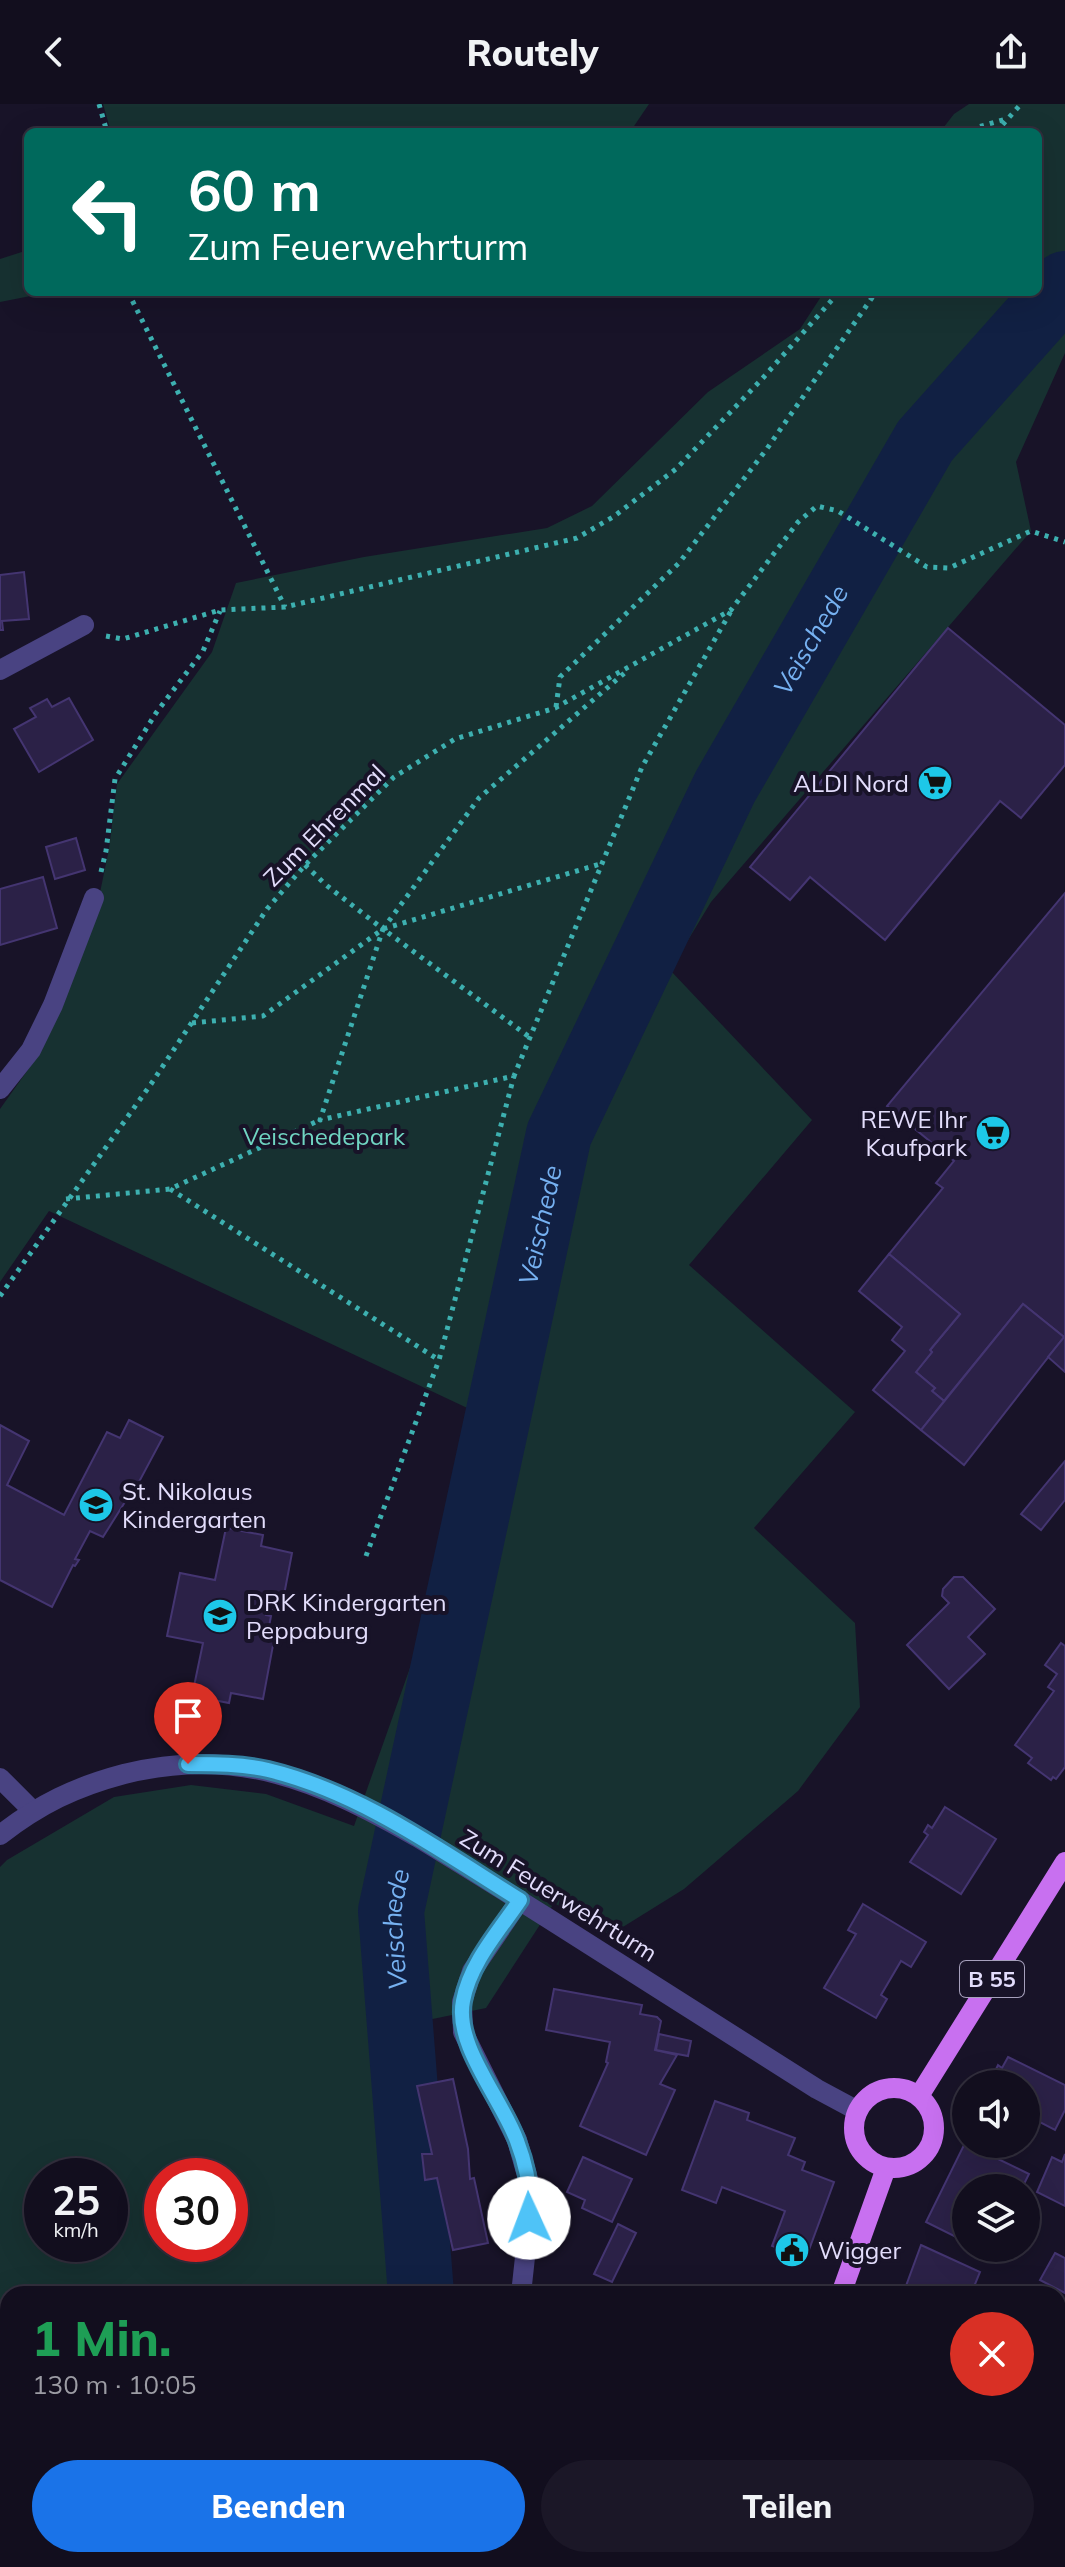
<!DOCTYPE html>
<html lang="de">
<meta charset="utf-8">
<style>
:root{--surface:#120e1e;--page:#1b1727;--text:#f1f3f6;--muted:#9c9ca4;--line:#312e3c;--accent:#1a73e8}
body{margin:0;font-family:Mulish,sans-serif;background:var(--page);color:var(--text);height:100vh;display:flex;flex-direction:column;font-size:30px;white-space:nowrap}
*{box-sizing:border-box;margin:0}
p{font-size:26px;color:var(--muted)}
.icon{flex:none;width:44px;height:44px;fill:none;stroke:currentColor;stroke-width:2;stroke-linecap:round;stroke-linejoin:round}
.map{position:relative;flex:1;overflow:hidden}
.panel{position:absolute;left:0px;top:2182px;width:1066px;height:282px;display:flex;flex-direction:column;background:var(--surface);border-radius:24px 24px 0 0;box-shadow:0 8px 32px #0002,0 0 0 2px var(--line)}
.panel>*{flex:none}
.top-card{position:absolute;left:24px;top:24px;width:1018px;height:168px;border-radius:12px;box-shadow:0 8px 32px #0002,0 0 0 2px var(--line);background:#00695c;color:#fff;overflow:hidden}
.tools{position:absolute;left:952px;top:1966px;display:grid;gap:16px}
.tools a{display:grid;place-items:center;width:88px;height:88px;border-radius:50%;background:var(--surface);box-shadow:0 8px 32px #0002,0 0 0 2px var(--line);font-size:40px}
.speed{position:absolute;left:24px;top:2054px;display:flex;gap:16px;font-size:40px;font-weight:700;text-align:center}
.speed>*{display:grid;place-content:center;width:104px;height:104px;border-radius:50%;background:var(--surface);box-shadow:0 8px 32px #0002,0 0 0 2px var(--line);line-height:1}
.speed small{font-size:20px;font-weight:400}
.speed .limit{border:12px solid #d22;background:#fff;color:#111}
.pin{position:absolute;display:grid;place-items:center;width:68px;height:68px;color:#fff;margin:-82px -34px;border-radius:50% 50% 50% 0;rotate:-45deg;box-shadow:0 0 8px #0007}
.pin .icon{rotate:45deg}
.me{position:absolute;width:88px;margin:-44px;rotate:358deg;stroke-linejoin:round;filter:drop-shadow(0 0 6px #0008)}
.turn{display:flex;align-items:center;gap:28px;height:168px;padding:0 32px;font-size:36px}
.turn .icon{width:104px;height:104px;stroke-width:2.5}
.turn b{display:block;font-size:56px;line-height:68px}
.round{display:grid;place-items:center;flex:none;width:84px;height:84px;border-radius:42px;background:var(--page)}
.overview{display:flex;align-items:center;justify-content:space-between;height:136px;padding:0 32px}
h1{font-size:48px;font-weight:800;line-height:60px;color:#1e9e55}
.action{display:flex;gap:16px;margin-top:auto;padding:16px 32px}
.action a{flex:1;height:92px;border-radius:48px;background:var(--accent);color:#fff;font-size:32px;font-weight:800;line-height:92px;text-align:center}
.action a+a{background:var(--page);color:var(--text)}
header{display:flex;justify-content:space-between;align-items:center;height:104px;padding:0 32px;background:var(--surface);font-size:36px;font-weight:800}
.map>svg:first-child{display:block}
</style>
<header><svg class="icon" aria-label="back" viewBox="0 0 24 24"><path d="M15 5l-7 7 7 7"/></svg>Routely<svg class="icon" aria-label="share" viewBox="0 0 24 24"><path d="M12 15V3M7 8l5-5 5 5M5 13v7h14v-7"/></svg></header>
<div class="map">
<svg width="1065" height="2463" viewBox="0 0 1065 2463">
<rect width="100%" height="100%" fill="#181328"/>
<g fill="#173131" fill-rule="evenodd">
<polygon points="103,0 649,0 630,28 111,28"/>
<path d="M969 0H1065V148L1052 166 1065 215V249L1016 358 1031 427 711 798 670 866 812 1016 689 1161 855 1308 754 1424 855 1519 860 1603 798 1687 684 1785 610 1831 554 1799 486 1904 384 1925 408 2190H8V2456H433L434 2463H0V1763L7 1756 114 1693 191 1681 266 1690 354 1722 497 1318 49 1107 0 1178V1005L42 946 96 808 109 745 117 680 212 548 236 479 364 453 547 424 592 402 708 288 800 225 824 188H1038V28H940L954 10ZM42 2072H110V2140H42ZM162 2072H230V2140H162Z"/>
<polygon points="28,146 28,188 51,188 0,198 0,155"/>
</g>
<g fill="none" stroke-linecap="round" stroke-linejoin="round">
<g stroke="#112043" stroke-width="66">
<path id="s1" d="M421 2190 391 1807 559 1030 725 683 925 337 1065 180"/>
<polyline points="420,2456 421,2463"/>
</g>
</g>
<g fill="#2b2147" stroke="#443571" stroke-width="2">
<polygon points="24,468 29,515 2,517 3,526 0,526 0,471"/>
<polygon points="948,524 1065,621 1065,661 1021,714 1000,697 885,836 810,773 790,796 750,763"/>
<polygon points="69,594 93,636 39,668 14,625 36,613 30,604 47,595 52,603"/>
<polygon points="76,734 85,766 55,775 46,743"/>
<polygon points="43,773 57,824 0,841 0,785"/>
<polygon points="1065,789 1065,1232 1064,1233 1023,1200 944,1297 932,1287 935,1284 916,1268 932,1248 930,1246 960,1210 889,1150 943,1084 936,1079 954,1057 887,1002"/>
<polygon points="889,1150 960,1210 930,1246 932,1248 916,1268 935,1284 932,1287 944,1297 921,1326 873,1286 905,1247 892,1236 902,1223 859,1187"/>
<polygon points="1023,1200 1064,1233 964,1361 921,1326"/>
<polygon points="1065,1232 1065,1268 1048,1253"/>
<polygon points="129,1316 163,1333 132,1391 130,1390 103,1433 90,1427 75,1455 79,1456 75,1462 73,1461 52,1503 0,1476 0,1321 29,1337 7,1381 64,1411 107,1328 120,1334"/>
<polygon points="1065,1357 1065,1396 1041,1426 1021,1410"/>
<polygon points="226,1424 263,1431 261,1442 292,1449 281,1507 268,1504 266,1511 271,1512 268,1528 263,1527 262,1535 274,1536 263,1595 231,1589 229,1599 192,1592 203,1539 167,1532 180,1469 215,1476"/>
<polygon points="954,1473 963,1473 995,1505 968,1533 985,1550 949,1585 907,1541 949,1499 942,1492 943,1485"/>
<polygon points="1061,1539 1065,1542 1065,1663 1056,1675 1053,1673 1051,1676 1028,1659 1032,1654 1015,1641 1054,1587 1048,1583 1057,1570 1045,1561"/>
<polygon points="945,1703 996,1735 961,1790 910,1758 928,1731 924,1728 928,1721 932,1724"/>
<polygon points="863,1800 926,1838 911,1863 901,1857 881,1891 887,1895 876,1914 824,1884 856,1830 848,1826"/>
<polygon points="554,1885 642,1901 640,1910 657,1913 661,1917 655,1946 677,1951 660,1980 675,1986 646,2051 580,2022 608,1959 606,1958 610,1938 546,1926"/>
<polygon points="659,1930 691,1937 688,1952 656,1946"/>
<polygon points="1008,1953 1065,1981 1065,2006 1055,2026 1038,2017 1025,2043 1018,2040 1026,2040 1026,1980 989,1980 998,1961 1002,1964"/>
<polygon points="453,1975 468,2045 470,2075 474,2074 488,2139 453,2146 437,2074 425,2076 422,2050 432,2050 417,1982"/>
<polygon points="715,1997 749,2009 747,2016 795,2034 788,2051 805,2058 802,2066 834,2078 806,2154 772,2142 785,2107 722,2083 716,2099 682,2086"/>
<polygon points="965,2039 1029,2070 1022,2084 966,2084 966,2138 926,2118"/>
<polygon points="1065,2050 1065,2102 1037,2088 1052,2053 1062,2058"/>
<polygon points="583,2053 632,2075 612,2118 582,2104 585,2096 567,2088"/>
<polygon points="618,2120 636,2129 612,2178 594,2170"/>
<polygon points="921,2141 980,2168 971,2190 903,2190"/>
<polygon points="1055,2149 1065,2154 1065,2189 1040,2176"/>
<polygon points="466,2456 516,2456 517,2463 467,2463"/>
<polygon points="572,2456 697,2456 695,2463 574,2463"/>
<polygon points="883,2456 975,2456 971,2463 898,2463"/>
</g>
<g fill="none" stroke-linecap="round" stroke-linejoin="round">
<g stroke="#3db0b0" stroke-width="5" stroke-dasharray="4 6" stroke-linecap="butt">
<polyline points="99,0 107,28"/>
<polyline points="972,28 978,23 1006,15"/>
<polyline points="996,28 1021,0"/>
<polyline points="128,188 285,503"/>
<polyline points="106,532 123,535 220,506 285,503 577,434 613,413 676,365 762,275 839,188"/>
<polyline points="556,603 560,573 679,459 766,346 876,188"/>
<polyline points="305,761 326,781 383,825 320,1016 514,972 642,663 731,507"/>
<polyline points="101,768 106,747 115,675 156,609 203,547 220,507"/>
<polyline points="192,919 263,912 383,825 600,760"/>
<polyline points="528,932 383,825 479,694 628,566"/>
<polyline points="170,1085 439,1256 514,972"/>
<polyline points="66,1095 170,1085 320,1016"/>
<polyline points="0,1192 151,980 267,805 305,761 394,673 455,635 555,604 731,506 798,418 817,402 838,407 927,463 949,464 1031,427 1065,438"/>
<polyline points="366,1452 439,1256"/>
</g>
<g stroke="#494382" stroke-width="20">
<polyline points="0,566 84,521"/>
<polyline points="0,985 31,946 53,901 94,794"/>
<polyline points="0,1674 32,1706"/>
<polyline points="520,1796 472,1867 462,1898 463,1928 517,2036 532,2089 521,2190"/>
<polyline points="552,2456 553,2463"/>
</g>
<path stroke="#494382" stroke-width="20" d="M0 1731C40 1700 75 1683 124 1670 239 1642 319 1677 417 1733 460 1759 503 1786 546 1813 636 1870 727 1928 817 1985L858 2007"/>
<g stroke="#c870f0" stroke-width="20">
<circle cx="894" cy="2024" r="40"/>
<polyline points="919,1992 1065,1758"/>
<polyline points="841,2190 886,2064"/>
<polyline points="747,2463 749,2456"/>
</g>
</g>
<g fill="none" stroke-linecap="round" stroke-linejoin="round">
<defs>
<path id="route" d="M188 1660C215 1660 242 1660 268 1666 360 1688 441 1747 520 1796 499 1827 470 1859 463 1897 454 1941 502 1995 517 2037 527 2063 532 2087 529 2114"/>
</defs>
<use href="#route" stroke="#337fa1" stroke-width="20"/>
<use href="#route" stroke="#4fc3f7" stroke-width="14"/>
</g>
<defs>
<symbol id="supermarket-disc" viewBox="-11 -11 22 22"><circle r="9.5" fill="#1dc8e8" stroke="#181328"/><path d="M-6-5.5h2.5l.6 2H6L4.5 2H-2.5L-4.4-4H-6ZM-1.5 3.2a1.3 1.3 0 1 0 .1 0ZM3 3.2a1.3 1.3 0 1 0 .1 0Z" fill="#111"/></symbol>
<symbol id="school-disc" viewBox="-11 -11 22 22"><circle r="9.5" fill="#1dc8e8" stroke="#181328"/><path d="M0-5L7-2L0 1L-7-2ZM-4 1L0 2.5L4 1V4Q0 6-4 4Z" fill="#111"/></symbol>
<symbol id="civic-disc" viewBox="-11 -11 22 22"><circle r="9.5" fill="#1dc8e8" stroke="#181328"/><path d="M-.6-6.5H3V-4.5H.6V-3L4-1V1h2V6H-6V1h2V-1L-.6-3ZM-1.2 2.5V6h2.4V2.5Z" fill="#111"/></symbol>
</defs>
<g fill-rule="evenodd">
<use href="#supermarket-disc" x="915" y="659" width="40" height="40"/>
<use href="#supermarket-disc" x="973" y="1009" width="40" height="40"/>
<use href="#school-disc" x="76" y="1381" width="40" height="40"/>
<use href="#school-disc" x="200" y="1492" width="40" height="40"/>
<use href="#civic-disc" x="772" y="2126" width="40" height="40"/>
</g>
<g text-anchor="middle" dominant-baseline="central" stroke-width="8" stroke-linejoin="round" paint-order="stroke">
<rect fill="#181328" stroke="#a6a0bc" stroke-width="2" x="960" y="1857" width="64" height="36" rx="6"/>
<g font-size="22" font-weight="bold" fill="#e3ddfc">
<text x="992" y="1875">B 55</text>
</g>
<g font-size="24" fill="#e3ddfc" stroke="#181328" text-anchor="start">
<text x="909" y="679" text-anchor="end">ALDI Nord</text>
<text x="967" y="1015" text-anchor="end">REWE Ihr<tspan x="967" dy="28">Kaufpark</tspan></text>
<text x="122" y="1387">St. Nikolaus<tspan x="122" dy="28">Kindergarten</tspan></text>
<text x="246" y="1498">DRK Kindergarten<tspan x="246" dy="28">Peppaburg</tspan></text>
<text x="818" y="2146">Wigger</text>
</g>
<g font-size="24" fill="#e3ddfc" stroke="#181328">
<text transform="translate(324 721) rotate(-45)">Zum Ehrenmal</text>
<text transform="translate(559 1791) rotate(32)">Zum Feuerwehrturm</text>
</g>
<g font-size="24" fill="#70d5c2" stroke="#181328">
<text x="324" y="1032">Veischedepark</text>
</g>
<g font-size="26" font-style="italic" fill="#76b1f1" stroke="#181328">
<text stroke="none"><textPath href="#s1" startOffset="1734">Veischede</textPath></text>
<text stroke="none"><textPath href="#s1" startOffset="1086">Veischede</textPath></text>
<text stroke="none"><textPath href="#s1" startOffset="366">Veischede</textPath></text>
</g>
</g>
</svg>
<div class="tools">
<a><svg class="icon" aria-label="sound" viewBox="0 0 24 24"><path d="M4 9h4l5-4v14l-5-4H4zM17 9q2 3 0 6"/></svg></a>
<a><svg class="icon" aria-label="layers" viewBox="0 0 24 24"><path d="M12 4l9 5-9 5-9-5zM3 14l9 5 9-5"/></svg></a>
</div>
<div class="speed"><div>25<small>km/h</small></div><div class="limit">30</div></div>
<div class="pin" style="left:188px;top:1660px;background:#d93025"><svg class="icon" aria-label="arrive" viewBox="0 0 24 24"><path d="M6 21V4h12l-3 4 3 4H6"/></svg></div>
<svg class="me" style="left:529px;top:2114px" viewBox="-20 -20 40 40"><circle r="19" fill="#fff"/><path d="M0-13L10 11 0 6-10 11z" fill="#4fc3f7"/></svg>
<div class="top-card">
<div class="turn"><svg class="icon" aria-label="left" viewBox="0 0 24 24"><path d="M17 20v-9H6M10 6l-5 5 5 5"/></svg><div><b>60 m</b>Zum Feuerwehrturm</div></div>
</div>
<section class="panel">
<div class="overview"><div><h1>1 Min.</h1><p>130 m · 10:05</p></div><a class="round" style="background:#d93025;color:#fff"><svg class="icon" aria-label="close" viewBox="0 0 24 24"><path d="M6 6l12 12M18 6L6 18"/></svg></a></div>
<div class="action"><a>Beenden</a><a>Teilen</a></div>
</section>
</div>
